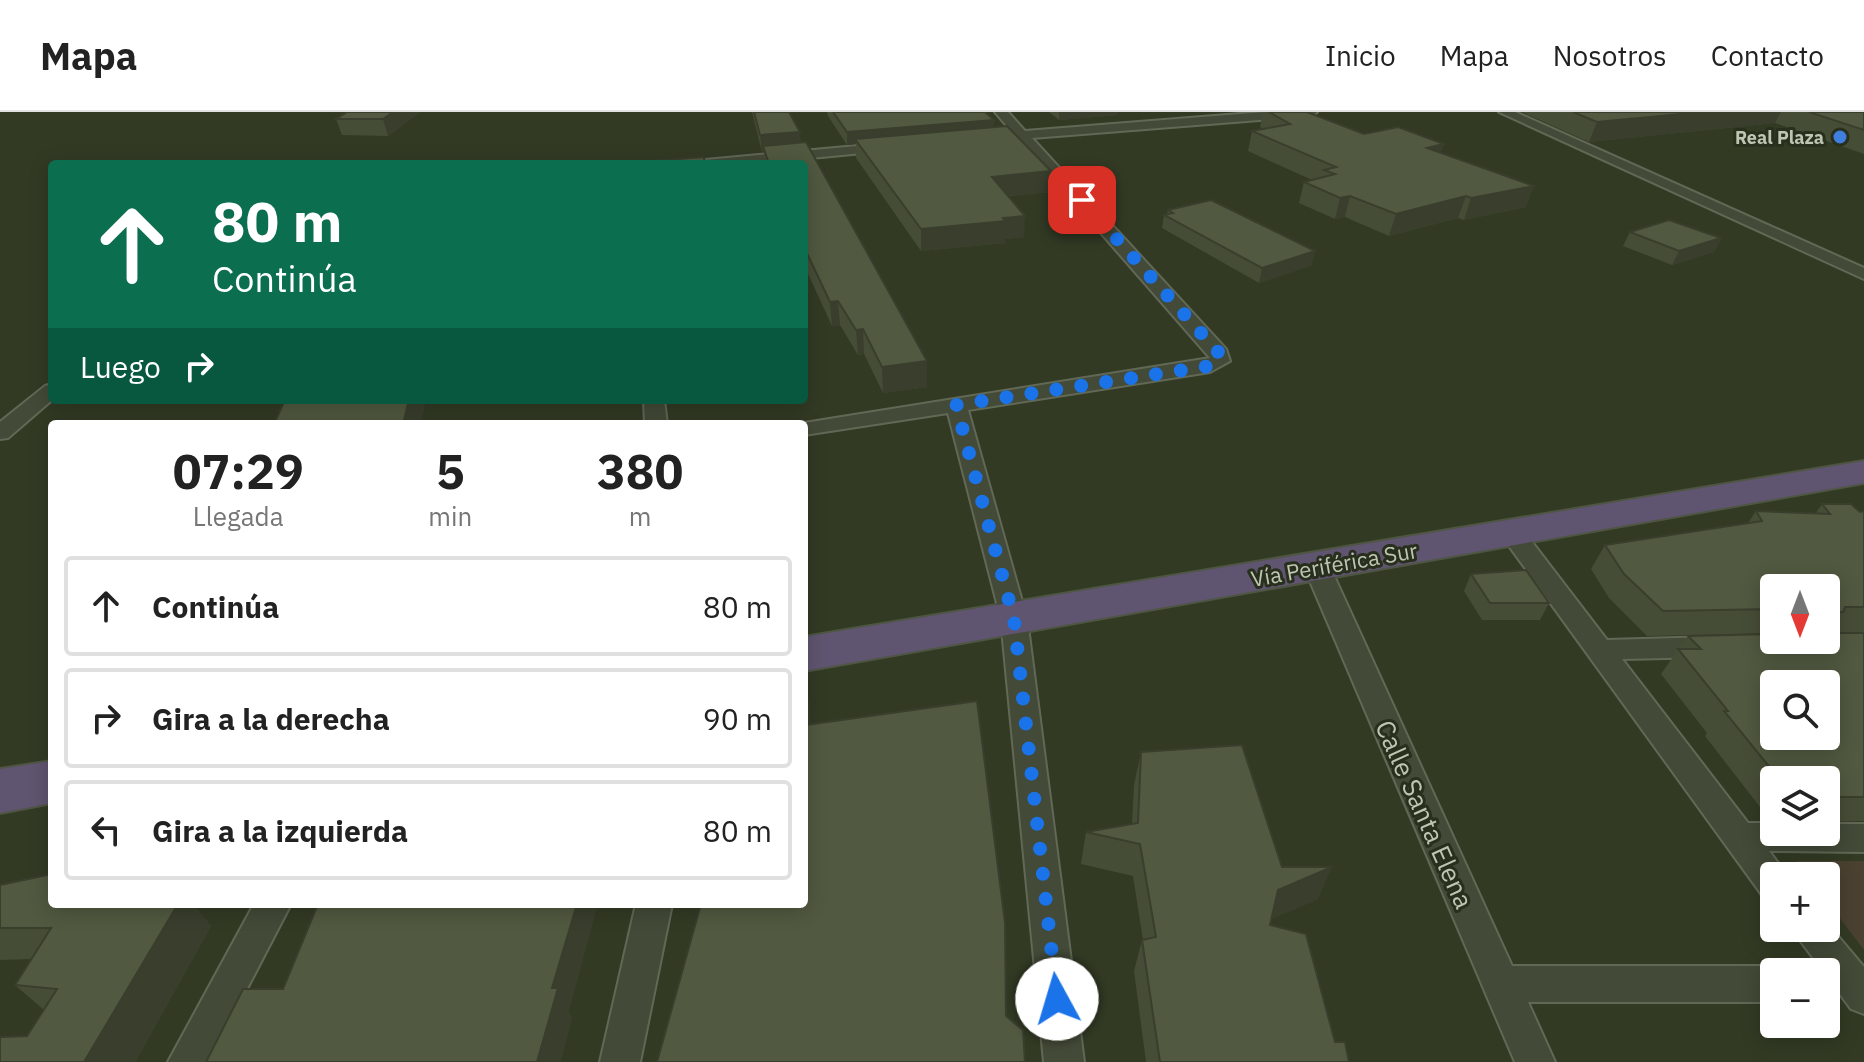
<!DOCTYPE html>
<html lang="es">
<meta charset="utf-8">
<style>
:root{--surface:#fff;--page:#f2f2f2;--text:#222;--muted:#767676;--line:#e0e0e0}
body{margin:0;font-family:"IBM Plex Sans",sans-serif;background:var(--page);color:var(--text);height:100vh;display:flex;flex-direction:column;font-size:30px;white-space:nowrap}
*{box-sizing:border-box;margin:0}
p{font-size:26px;color:var(--muted)}
.icon{flex:none;width:44px;height:44px;fill:none;stroke:currentColor;stroke-width:2;stroke-linecap:round;stroke-linejoin:round}
.map{position:relative;flex:1;overflow:hidden}
.drawer{position:absolute;left:48px;top:308px;width:760px;height:488px;display:flex;flex-direction:column;background:var(--surface);border-radius:8px;box-shadow:0 4px 20px #0003}
.drawer>*{flex:none}
.guide{position:absolute;left:48px;top:48px;width:760px;height:244px;border-radius:8px;box-shadow:0 4px 20px #0003;background:#0b6e4f;color:#fff;overflow:hidden}
.needle{width:52px;rotate:180deg}
.fabs{position:absolute;left:1760px;top:462px;display:grid;gap:16px}
.fabs a{display:grid;place-items:center;width:80px;height:80px;border-radius:8px;background:var(--surface);box-shadow:0 4px 20px #0003;font-size:40px}
.pin{position:absolute;display:grid;place-items:center;width:68px;height:68px;color:#fff;margin:-34px;border-radius:16px;box-shadow:0 4px 12px #0006}
.me{position:absolute;width:88px;margin:-44px;rotate:354deg;stroke-linejoin:round;filter:drop-shadow(0 0 6px #0008)}
.turn{display:flex;align-items:center;gap:28px;height:168px;padding:0 32px;font-size:36px}
.turn .icon{width:104px;height:104px;stroke-width:2.5}
.turn b{display:block;font-size:56px;line-height:68px}
.then{display:flex;align-items:center;height:76px;padding:0 32px;background:#0003;gap:16px;font-size:30px}
.eta{display:flex;justify-content:space-evenly;align-items:center;height:136px;text-align:center}
.eta b{font-size:48px;font-weight:800;line-height:56px}
ul{padding:0;list-style:none}
li{display:flex;align-items:center;gap:24px;height:100px;margin:0 16px 12px;padding:0 16px;border:4px solid var(--line);border-radius:8px}
li div{flex:1}
li b{display:block;font-size:30px}
li em{font-style:normal}
header{display:flex;align-items:center;gap:48px;box-sizing:border-box;height:112px;padding:0 40px;background:var(--surface);border-bottom:2px solid var(--line)}
header strong{font-size:38px}
nav{display:flex;gap:44px;margin-inline-start:auto;font-size:28px}
.map>svg:first-child{display:block}
</style>
<header>
<strong>Mapa</strong>
<nav><a>Inicio</a><a>Mapa</a><a>Nosotros</a><a>Contacto</a></nav>
</header>
<div class="map">
<svg width="1864" height="950" viewBox="0 0 1864 950">
<rect width="100%" height="100%" fill="#323a24"/>
<polygon fill="#4a4131" points="1797,749 1864,749 1864,838 1826,788 1826,764 1808,764"/>
<g fill="none" stroke-linecap="round" stroke-linejoin="round">
<defs>
<g id="street">
<polygon points="995,0 1008,0 1025,19 1265,0 1317,0 1311,4 1032,26 1226,237 1230,249 1210,260 968,298 1027,507 1084,950 1044,950 1001,507 948,301 804,323 804,312 798,312 1210,246 1019,27 1007,27 1007,21 1012,20"/>
<polygon points="1499,0 1515,0 1864,156 1864,167"/>
<polygon points="889,31 896,35 894,38 749,52 698,52 705,48"/>
<polygon points="52,272 52,288 8,326 0,327 0,310 45,274"/>
<polygon points="644,288 664,288 667,312 645,312"/>
<polygon points="1513,414 1522,417 1607,528 1712,525 1722,528 1726,535 1722,542 1712,545 1622,547 1748,711 1774,711 1774,720 1826,720 1826,712 1864,712 1864,740 1769,739 1788,764 1774,764 1774,787 1762,783 1504,427 1501,422 1504,417"/>
<polygon points="1317,447 1326,449 1330,455 1512,854 1774,854 1788,860 1774,860 1774,890 1528,890 1555,950 1515,950 1304,455 1308,449"/>
<polygon points="254,792 291,792 209,950 168,950"/>
<polygon points="636,792 672,792 640,950 600,950"/>
<polygon points="1826,810 1864,855 1864,902 1851,897 1791,816 1826,816"/>
</g>
<g id="highway">
<polygon points="1864,349 1864,371 804,559 804,525"/>
<polygon points="52,649 52,691 0,701 0,657"/>
</g>
</defs>
<use href="#street" stroke="#616856" stroke-width="4"/>
<use href="#highway" stroke="#4e5543" stroke-width="4"/>
<use href="#street" fill="#434a37" fill-rule="evenodd"/>
<use href="#highway" fill="#605570" fill-rule="evenodd"/>
</g>
<g fill="#464d37">
<polygon points="420,0 388,24 342,23 336,7"/>
<polygon points="752,0 789,0 800,20 800,31 927,275 883,281 864,242 858,243 840,213 832,214 804,153 804,52 765,52 764,40 762,40"/>
<polygon points="827,0 985,0 994,8 993,15 1050,80 1008,84 1024,125 1005,127 1005,131 921,139 856,46 856,32 847,33 828,4"/>
<polygon points="1049,0 1118,0 1118,3 1059,8"/>
<polygon points="1263,0 1307,0 1364,22 1441,41 1526,95 1464,108 1458,106 1389,124 1345,105 1335,107 1299,91 1304,70 1312,68 1248,39 1252,19 1263,17 1260,15"/>
<polygon points="1522,0 1864,0 1864,42 1775,11 1589,30"/>
<polygon points="1168,98 1312,153 1259,171 1162,116 1164,103 1167,102"/>
<polygon points="1630,120 1721,126 1714,140 1672,153 1623,134"/>
<polygon points="1822,392 1860,400 1864,399 1864,520 1827,520 1826,521 1826,476 1774,476 1774,521 1647,524 1609,486 1591,457 1605,433 1748,411 1756,399 1816,401"/>
<polygon points="1471,462 1549,491 1540,508 1482,508 1464,479"/>
<polygon points="1864,521 1864,709 1826,710 1826,668 1774,668 1774,709 1770,708 1705,624 1707,621 1661,562 1688,524"/>
<polygon points="1141,640 1282,755 1318,787 1271,807 1270,813 1335,930 1349,950 1146,950 1134,859 1142,828 1143,828 1133,764 1081,752 1086,720 1132,712 1134,673"/>
<polygon points="0,773 52,792 219,792 196,796 211,814 135,950 0,950 27,924 44,898 15,873 31,847 0,848"/>
</g>
<g fill="#393e2d">
<polygon points="393,0 420,0 388,24 383,7"/>
<polygon points="1059,0 1118,0 1118,3 1059,8"/>
<polygon points="1702,0 1781,0 1775,11 1589,30 1597,10"/>
<polygon points="994,8 993,21 855,27 856,32 847,33 847,20"/>
<polygon points="800,20 801,37 763,34 764,40 762,40 760,23"/>
<polygon points="1444,32 1438,52 1427,36"/>
<polygon points="1051,59 1050,80 992,85 992,65"/>
<polygon points="1534,74 1526,95 1464,108 1471,86"/>
<polygon points="1350,84 1345,105 1335,107 1340,86"/>
<polygon points="1466,84 1458,106 1389,124 1396,102"/>
<polygon points="1025,104 1024,125 1005,127 1005,131 921,139 921,117"/>
<polygon points="1721,126 1714,140 1672,153 1679,139"/>
<polygon points="1315,139 1312,153 1259,171 1262,156"/>
<polygon points="838,189 840,213 832,214 830,190"/>
<polygon points="863,217 864,242 858,243 856,218"/>
<polygon points="927,249 927,275 883,281 882,255"/>
<polygon points="409,288 426,288 421,312 403,312"/>
<polygon points="806,565 810,598 809,645 805,613"/>
<polygon points="1332,755 1318,787 1265,810 1278,778"/>
<polygon points="176,792 219,792 196,796 211,814 135,950 84,950"/>
<polygon points="577,792 598,792 569,899 572,906 561,950 537,950 552,876"/>
</g>
<g fill="#515940" stroke="#393e2d" stroke-width="2" fill-rule="evenodd">
<polygon points="347,0 393,0 383,7 336,7"/>
<polygon points="754,0 789,0 800,20 760,23"/>
<polygon points="833,0 985,0 994,8 847,20"/>
<polygon points="1269,0 1307,0 1364,22 1398,15 1444,32 1427,36 1534,74 1471,86 1466,84 1396,102 1350,84 1340,86 1304,70 1335,62 1324,58 1336,55 1252,19 1290,12"/>
<polygon points="1573,0 1702,0 1597,10"/>
<polygon points="1809,0 1864,0 1864,18"/>
<polygon points="1007,14 1051,59 992,65 1025,104 1003,106 1006,109 921,117 855,27"/>
<polygon points="806,30 927,249 882,255 863,217 856,218 838,189 830,190 804,135 804,52 769,52 763,34"/>
<polygon points="704,45 705,52 652,52 651,49"/>
<polygon points="1211,88 1315,139 1262,156 1164,103 1173,101 1168,98"/>
<polygon points="1669,108 1721,126 1679,139 1630,120"/>
<polygon points="285,288 409,288 403,312 274,312"/>
<polygon points="1822,392 1851,392 1860,400 1864,399 1864,495 1845,495 1843,500 1826,500 1826,476 1774,476 1774,497 1663,499 1624,462 1605,433 1762,409 1756,399 1830,402"/>
<polygon points="1526,458 1549,491 1490,491 1471,462"/>
<path d="M1826 521H1864V685H1826V668H1780L1724 599H1728L1678 537H1701L1688 524 1774 522V528H1826ZM1774 572H1826V624H1774Z"/>
<polygon points="804,565 806,565 805,613 977,589 1005,811 1006,904 1023,918 1025,950 657,950 701,792 804,792"/>
<polygon points="1242,633 1282,755 1332,755 1278,778 1270,813 1306,822 1335,930 1345,930 1349,950 1160,950 1142,828 1156,825 1140,732 1086,720 1138,711 1141,640"/>
<polygon points="52,762 52,792 178,792 84,950 0,950 0,925 27,924 57,877 15,873 51,816 0,816 0,773"/>
<polygon points="318,792 577,792 552,876 558,876 537,950 206,950 243,877 283,877"/>
</g>
<g fill="none" stroke-linecap="round" stroke-linejoin="round">
<polyline stroke="#1a73e8" stroke-width="14" stroke-dasharray="0 25.2" points="1057,887 1014,507 956,293 1210,254 1220,249 1219,241 1082,88"/>
</g>
<circle fill="#3f7fe0" stroke="#282f1d" stroke-width="3" cx="1840" cy="25" r="8"/>
<g text-anchor="middle" dominant-baseline="central" stroke-width="6" stroke-linejoin="round" paint-order="stroke">
<g font-size="18" font-weight="bold" fill="#bec6b3" stroke="#282f1d" text-anchor="end">
<text x="1824" y="25">Real Plaza</text>
</g>
<g font-size="22" fill="#bec6b3" stroke="#282f1d">
<text transform="translate(1334 452) rotate(-10)">Vía Periférica Sur</text>
</g>
<g font-size="26" fill="#bec6b3" stroke="#282f1d">
<text transform="translate(1425 702) rotate(66)">Calle Santa Elena</text>
</g>
</g>
</svg>
<div class="fabs">
<a><svg class="needle" viewBox="-14 -14 28 28"><path d="M0-13l5 13h-10z" fill="#e53935"/><path d="M0 13l5-13h-10z" fill="#767676"/></svg></a>
<a><svg class="icon" aria-label="search" viewBox="0 0 24 24"><circle cx="10" cy="10" r="6"/><path d="M15 15l6 6"/></svg></a>
<a><svg class="icon" aria-label="layers" viewBox="0 0 24 24"><path d="M12 4l9 5-9 5-9-5zM3 14l9 5 9-5"/></svg></a>
<a>+</a>
<a>−</a>
</div>
<div class="pin" style="left:1082px;top:88px;background:#d93025"><svg class="icon" aria-label="arrive" viewBox="0 0 24 24"><path d="M6 21V4h12l-3 4 3 4H6"/></svg></div>
<svg class="me" style="left:1057px;top:887px" viewBox="-20 -20 40 40"><circle r="19" fill="#fff"/><path d="M0-13L10 11 0 6-10 11z" fill="#1a73e8"/></svg>
<div class="guide">
<div class="turn"><svg class="icon" aria-label="ahead" viewBox="0 0 24 24"><path d="M12 20V5M6 11l6-6 6 6"/></svg><div><b>80 m</b>Continúa</div></div>
<div class="then">Luego<svg class="icon" aria-label="right" viewBox="0 0 24 24"><path d="M7 20v-9h11M14 6l5 5-5 5"/></svg></div>
</div>
<section class="drawer">
<div class="eta">
<div><b>07:29</b><p>Llegada</p></div>
<div><b>5</b><p>min</p></div>
<div><b>380</b><p>m</p></div>
</div>
<ul>
<li><svg class="icon" aria-label="ahead" viewBox="0 0 24 24"><path d="M12 20V5M6 11l6-6 6 6"/></svg><div><b>Continúa</b></div><em>80 m</em></li>
<li><svg class="icon" aria-label="right" viewBox="0 0 24 24"><path d="M7 20v-9h11M14 6l5 5-5 5"/></svg><div><b>Gira a la derecha</b></div><em>90 m</em></li>
<li><svg class="icon" aria-label="left" viewBox="0 0 24 24"><path d="M17 20v-9H6M10 6l-5 5 5 5"/></svg><div><b>Gira a la izquierda</b></div><em>80 m</em></li>
</ul>
</section>
</div>
